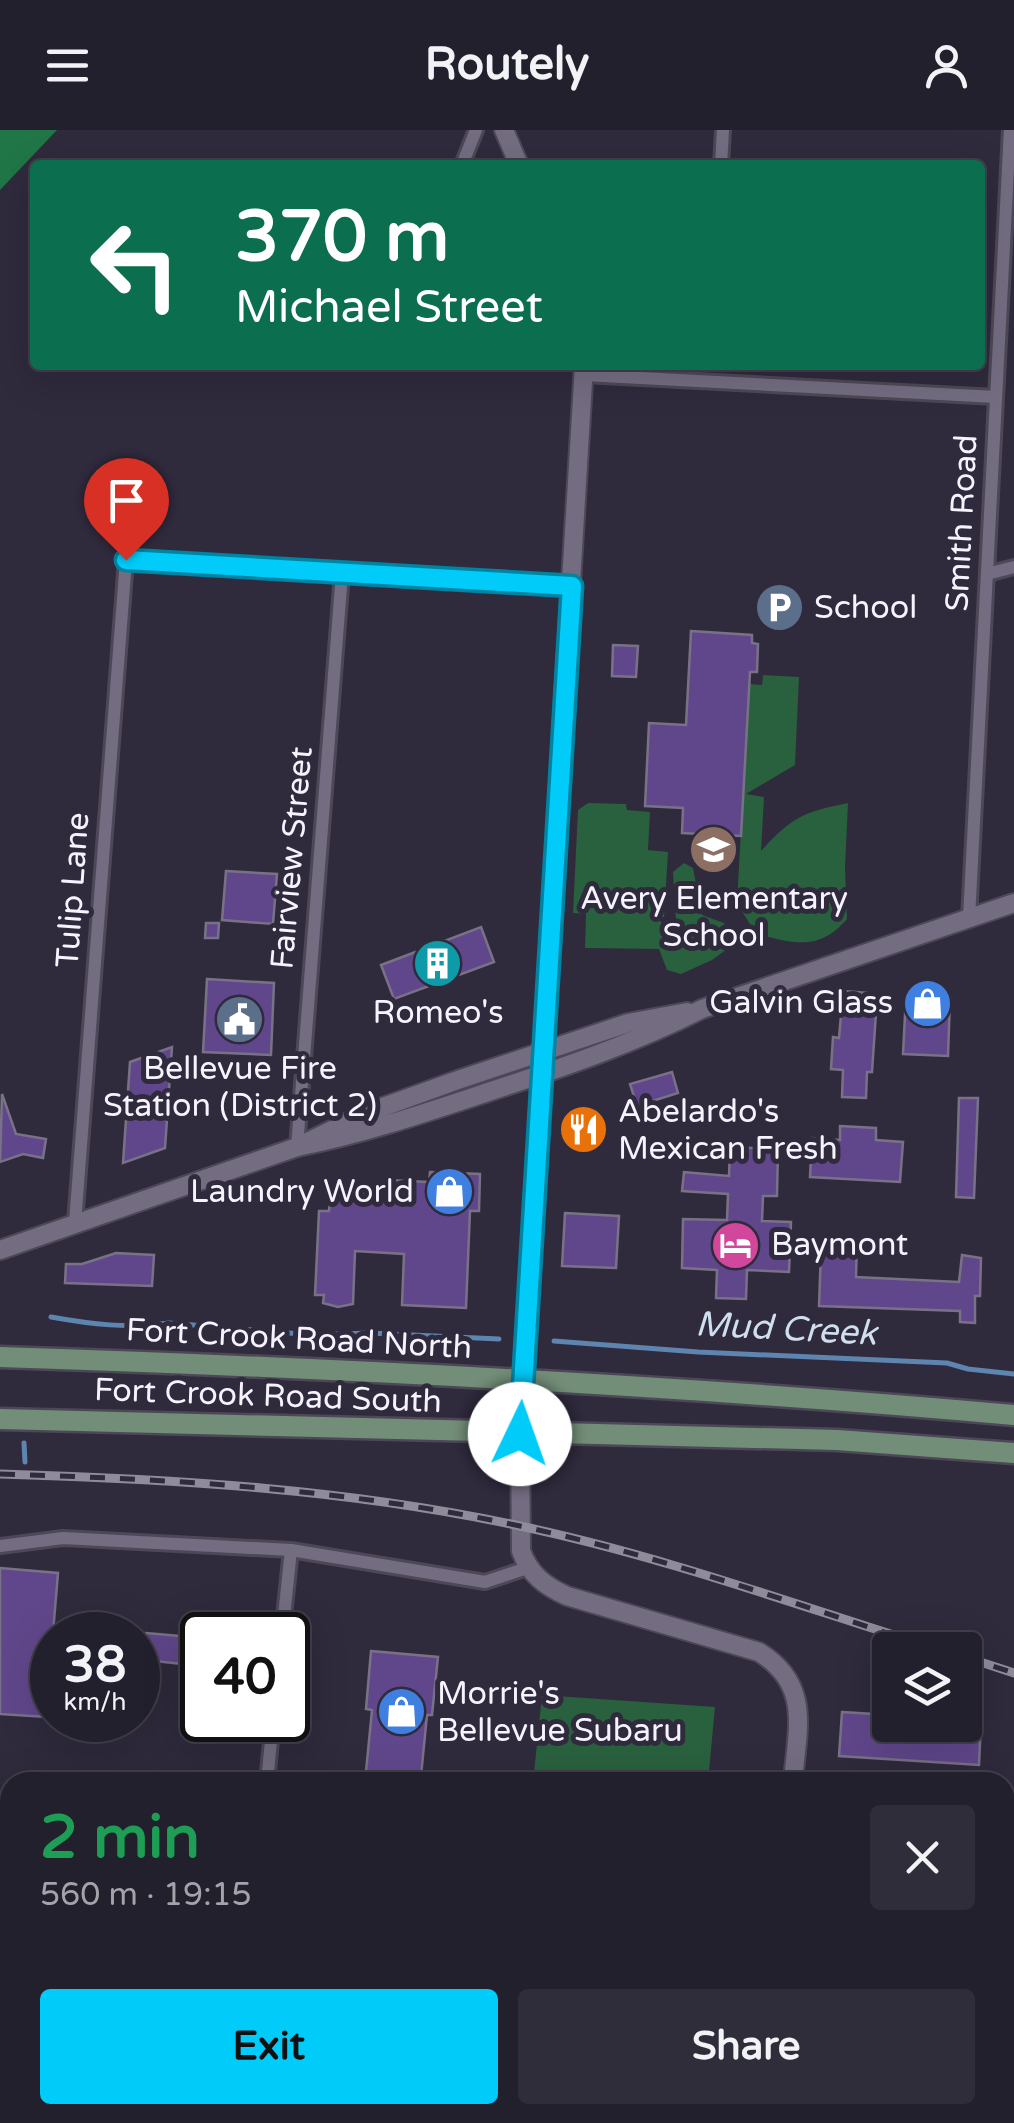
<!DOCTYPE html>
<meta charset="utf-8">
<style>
:root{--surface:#23202d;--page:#2f2d39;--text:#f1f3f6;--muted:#a3a3aa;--line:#403e49;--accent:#01cbf9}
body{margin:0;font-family:"Varela Round",sans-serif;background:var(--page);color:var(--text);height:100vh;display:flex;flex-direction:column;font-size:38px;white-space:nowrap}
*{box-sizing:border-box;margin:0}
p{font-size:32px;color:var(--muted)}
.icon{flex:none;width:55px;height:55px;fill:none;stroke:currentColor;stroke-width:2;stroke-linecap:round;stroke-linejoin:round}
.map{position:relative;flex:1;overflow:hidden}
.panel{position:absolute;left:0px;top:1642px;width:1015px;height:352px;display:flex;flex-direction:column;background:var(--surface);border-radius:30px 30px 0 0;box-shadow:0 10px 40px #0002,0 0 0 2px var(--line)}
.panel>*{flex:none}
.hud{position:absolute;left:30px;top:30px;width:955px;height:210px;border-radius:10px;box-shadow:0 10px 40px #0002,0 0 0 2px var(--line);background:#0b6e4f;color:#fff;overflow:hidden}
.buttons{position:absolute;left:872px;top:1502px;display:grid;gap:20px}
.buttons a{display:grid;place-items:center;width:110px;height:110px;border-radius:10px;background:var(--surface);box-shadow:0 10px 40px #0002,0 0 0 2px var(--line);font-size:50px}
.speed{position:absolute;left:30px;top:1482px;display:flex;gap:20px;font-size:50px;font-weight:700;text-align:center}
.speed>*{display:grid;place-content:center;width:130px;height:130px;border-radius:50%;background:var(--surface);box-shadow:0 10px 40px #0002,0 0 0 2px var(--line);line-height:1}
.speed small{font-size:25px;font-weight:400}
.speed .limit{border:5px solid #111;border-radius:15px;background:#fff;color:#111}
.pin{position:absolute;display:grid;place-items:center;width:85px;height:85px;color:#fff;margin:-102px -42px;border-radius:50% 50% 50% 0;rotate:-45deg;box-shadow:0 0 10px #0007}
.pin .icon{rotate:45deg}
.me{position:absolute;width:110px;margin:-55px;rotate:3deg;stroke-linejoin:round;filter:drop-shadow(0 0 8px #0008)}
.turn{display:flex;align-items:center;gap:35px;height:210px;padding:0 40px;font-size:45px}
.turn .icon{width:130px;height:130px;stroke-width:2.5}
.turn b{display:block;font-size:70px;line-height:85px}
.round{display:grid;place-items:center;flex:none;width:105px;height:105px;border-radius:10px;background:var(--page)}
.headline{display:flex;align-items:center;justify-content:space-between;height:170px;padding:0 40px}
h1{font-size:60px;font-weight:800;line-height:75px;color:#1e9e55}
.action{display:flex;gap:20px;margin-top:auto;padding:20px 40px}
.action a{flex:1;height:115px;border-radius:10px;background:var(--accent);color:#111;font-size:40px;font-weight:800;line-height:115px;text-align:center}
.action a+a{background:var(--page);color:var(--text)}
header{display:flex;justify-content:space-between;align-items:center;height:130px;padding:0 40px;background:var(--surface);font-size:45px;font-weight:800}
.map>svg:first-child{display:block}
</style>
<header><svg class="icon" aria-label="menu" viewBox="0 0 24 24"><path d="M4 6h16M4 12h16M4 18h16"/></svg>Routely<svg class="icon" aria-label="person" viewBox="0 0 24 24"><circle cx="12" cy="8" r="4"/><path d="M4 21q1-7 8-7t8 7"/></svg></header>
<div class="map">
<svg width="1014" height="1993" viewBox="0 0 1014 1993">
<rect width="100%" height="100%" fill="#2f2a3c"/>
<g fill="#29603e">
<path d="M763 545 799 547 795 635 746 664 764 667 761 721C792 687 803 682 848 673L845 738 847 789C819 822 793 813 756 804L737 773 749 554 762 555Z"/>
<polygon points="588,673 626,674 627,680 650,682 648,720 668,722 664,787 654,787 667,796 676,790 673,742 684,733 693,738 702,785 724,793 730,817 712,830 681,844 667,840 659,819 585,818 586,784 573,783 578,680"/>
<polygon points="542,1565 715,1577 708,1652 533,1652"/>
</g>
<polygon fill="#207646" points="0,0 57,0 0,60"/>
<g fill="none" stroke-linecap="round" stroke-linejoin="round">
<g stroke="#5e84b0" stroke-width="5">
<path d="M51 1187C90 1194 129 1199 169 1193L313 1205 369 1203 499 1209"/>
<polyline points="554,1211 698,1222 947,1233 968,1239 1014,1244"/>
<polyline points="24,1313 25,1332"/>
</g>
</g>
<g fill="#60478b" stroke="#797287" stroke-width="2.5">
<polygon points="691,501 752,505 752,513 758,514 757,542 750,542 741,706 682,703 683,678 645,676 649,593 686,595"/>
<polygon points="613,515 638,516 636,547 612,546"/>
<polygon points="226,741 277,744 273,794 222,790"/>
<polygon points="206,793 219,793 218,808 205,808"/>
<polygon points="481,797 494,832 394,869 381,835"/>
<polygon points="207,849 274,853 271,925 203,922"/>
<polygon points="843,861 868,863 867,883 876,883 872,942 867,942 866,968 842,967 843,940 831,939 833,907 839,908"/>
<polygon points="906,866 950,868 948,926 903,924"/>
<polygon points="172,917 165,1018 123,1033 130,932"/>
<polygon points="672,942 678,963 637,976 630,954"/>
<polygon points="2,964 16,1004 46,1009 43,1028 23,1024 0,1032"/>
<polygon points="959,968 978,968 974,1068 956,1067"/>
<polygon points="570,989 594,991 592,1013 568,1011"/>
<polygon points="840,996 876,998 876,1010 903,1012 900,1052 810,1047 812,1008 840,1010"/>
<polygon points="730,1017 778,1019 777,1066 763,1066 762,1091 791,1092 789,1142 747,1140 746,1169 716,1168 717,1140 682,1138 683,1089 727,1090 728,1064 682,1061 684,1042 729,1046"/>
<polygon points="430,1042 480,1044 479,1081 470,1081 466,1178 402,1175 404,1124 355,1121 353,1174 338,1177 323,1173 324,1165 315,1165 319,1081 329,1081 330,1070 345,1067 363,1074 363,1060 389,1061 389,1050 429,1052"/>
<polygon points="565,1083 619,1086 616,1138 562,1136"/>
<polygon points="843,1109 857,1110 856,1147 959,1152 962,1125 981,1128 980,1166 975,1166 975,1193 960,1192 960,1181 819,1176 821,1120 843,1121"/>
<polygon points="116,1123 154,1125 152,1156 65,1153 66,1134 82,1134"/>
<polygon points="0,1438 58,1443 46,1587 0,1584"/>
<polygon points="146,1503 202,1508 202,1536 144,1530"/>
<polygon points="371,1521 438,1527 432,1585 427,1585 421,1646 366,1641 372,1580 366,1579"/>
<polygon points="842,1582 890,1585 890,1595 965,1595 965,1590 981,1591 979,1635 839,1626"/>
</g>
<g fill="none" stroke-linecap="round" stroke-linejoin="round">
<defs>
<g id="street">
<polyline points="462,35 476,0"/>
<polyline points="721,35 723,0"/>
<polyline points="584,245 996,267"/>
<polyline points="987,444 1014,437"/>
<polyline points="969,788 1010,0"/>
<polyline points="297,1017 342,443"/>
<polyline points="75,1093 126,430 571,456"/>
<polyline points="0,1416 63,1408 291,1420 485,1452 527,1438"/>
<polyline points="282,1505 291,1420"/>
<polyline points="267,1652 273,1590"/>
</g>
<g id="secondary">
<polyline points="504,0 519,35"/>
<path d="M584 235 520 1304 521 1421C530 1445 545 1456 567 1466L759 1522C812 1555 797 1599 793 1652"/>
<path d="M297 1017C363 1004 425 983 488 962 561 938 633 914 702 879L1014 773"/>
<polyline points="0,1120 297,1017 369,982 455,951 628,893 687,882"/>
<polyline points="770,1985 771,1993"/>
</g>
<g id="primary">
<path d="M0 1227C338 1238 677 1255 1014 1285"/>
<polyline points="0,1289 837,1310 1014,1323"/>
</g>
</defs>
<use href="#street" stroke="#4d4857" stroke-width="18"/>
<use href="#secondary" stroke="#4d4857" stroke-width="22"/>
<use href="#primary" stroke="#4d4857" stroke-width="25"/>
<use href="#street" stroke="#746d82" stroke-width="12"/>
<use href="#secondary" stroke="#746d82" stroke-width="18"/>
<use href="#primary" stroke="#738e78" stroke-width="20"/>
<defs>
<g id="rail">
<path d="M0 1344C175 1349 348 1359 520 1396 663 1426 802 1477 941 1520"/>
<polyline points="965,1527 1014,1543"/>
</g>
</defs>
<use href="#rail" stroke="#8f8b9a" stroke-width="9"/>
<use href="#rail" stroke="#2f2a3c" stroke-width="5" stroke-dasharray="15" stroke-linecap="butt"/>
</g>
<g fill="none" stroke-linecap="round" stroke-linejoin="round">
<defs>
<polyline id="route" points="126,430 572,456 520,1304"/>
</defs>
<use href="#route" stroke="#0184a2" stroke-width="25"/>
<use href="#route" stroke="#01cbf9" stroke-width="18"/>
</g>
<defs>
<symbol id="parking-disc" viewBox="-11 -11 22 22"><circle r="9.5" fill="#5c6f8a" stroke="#2f2a3c"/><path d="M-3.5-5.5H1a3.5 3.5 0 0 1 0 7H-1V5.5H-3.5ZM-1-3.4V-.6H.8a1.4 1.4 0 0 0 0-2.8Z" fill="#fff"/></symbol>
<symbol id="school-disc" viewBox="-11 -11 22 22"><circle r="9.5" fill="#8d6e63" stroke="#2f2a3c"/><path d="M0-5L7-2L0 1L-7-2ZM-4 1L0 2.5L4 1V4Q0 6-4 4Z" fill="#fff"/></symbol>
<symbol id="building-disc" viewBox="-11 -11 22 22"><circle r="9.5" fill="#0f9aa8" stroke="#2f2a3c"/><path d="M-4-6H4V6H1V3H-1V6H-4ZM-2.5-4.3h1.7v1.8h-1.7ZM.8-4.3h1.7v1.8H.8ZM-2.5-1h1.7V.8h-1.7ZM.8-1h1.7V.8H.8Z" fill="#fff"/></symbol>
<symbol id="shop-disc" viewBox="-11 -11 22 22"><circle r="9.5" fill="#3f7fe0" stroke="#2f2a3c"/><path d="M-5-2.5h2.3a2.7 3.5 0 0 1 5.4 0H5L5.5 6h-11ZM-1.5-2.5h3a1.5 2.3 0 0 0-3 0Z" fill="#fff"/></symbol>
<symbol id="civic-disc" viewBox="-11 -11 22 22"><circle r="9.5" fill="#5c6f8a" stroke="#2f2a3c"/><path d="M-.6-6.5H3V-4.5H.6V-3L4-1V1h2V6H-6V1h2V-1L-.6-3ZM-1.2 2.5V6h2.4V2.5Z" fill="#fff"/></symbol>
<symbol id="restaurant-disc" viewBox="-11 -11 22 22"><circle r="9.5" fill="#e8710a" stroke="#2f2a3c"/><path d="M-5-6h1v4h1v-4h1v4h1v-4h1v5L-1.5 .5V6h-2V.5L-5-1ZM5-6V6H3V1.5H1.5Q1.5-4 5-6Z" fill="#fff"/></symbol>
<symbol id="hotel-disc" viewBox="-11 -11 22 22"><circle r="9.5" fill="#d1479c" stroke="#2f2a3c"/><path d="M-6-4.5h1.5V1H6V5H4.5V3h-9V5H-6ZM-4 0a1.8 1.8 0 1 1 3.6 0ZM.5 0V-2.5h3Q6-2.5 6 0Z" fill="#fff"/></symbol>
</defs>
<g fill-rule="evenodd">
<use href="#parking-disc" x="752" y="450" width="55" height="55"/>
<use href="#school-disc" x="686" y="692" width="55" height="55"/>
<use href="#building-disc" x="410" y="806" width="55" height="55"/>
<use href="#shop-disc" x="900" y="846" width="55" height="55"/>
<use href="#civic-disc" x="212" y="862" width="55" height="55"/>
<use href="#restaurant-disc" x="556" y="972" width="55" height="55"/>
<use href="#shop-disc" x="422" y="1034" width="55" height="55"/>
<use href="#hotel-disc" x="708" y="1088" width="55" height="55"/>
<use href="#shop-disc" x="374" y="1554" width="55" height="55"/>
</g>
<g text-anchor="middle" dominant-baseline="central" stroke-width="10" stroke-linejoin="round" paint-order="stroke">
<g font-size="32" fill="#f6f3ff" stroke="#2f2a3c">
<text transform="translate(962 393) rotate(-87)">Smith Road</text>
<text transform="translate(292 728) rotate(-85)">Fairview Street</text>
<text transform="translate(73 760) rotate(-86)">Tulip Lane</text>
<text transform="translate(299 1209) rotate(3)">Fort Crook Road North</text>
<text transform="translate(268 1266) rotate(2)">Fort Crook Road South</text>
</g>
<g font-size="32" fill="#f6f3ff" stroke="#2f2a3c" text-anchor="start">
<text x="814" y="478">School</text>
<text x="714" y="769" text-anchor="middle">Avery Elementary<tspan x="714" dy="37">School</tspan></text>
<text x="893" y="873" text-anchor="end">Galvin Glass</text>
<text x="438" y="883" text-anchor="middle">Romeo's</text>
<text x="240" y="939" text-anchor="middle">Bellevue Fire<tspan x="240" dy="37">Station (District 2)</tspan></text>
<text x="618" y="982">Abelardo's<tspan x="618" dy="37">Mexican Fresh</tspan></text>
<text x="414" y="1062" text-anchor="end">Laundry World</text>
<text x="771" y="1115">Baymont</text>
<text x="437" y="1564">Morrie's<tspan x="437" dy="37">Bellevue Subaru</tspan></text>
</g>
<g font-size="35" font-style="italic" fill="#d0dff0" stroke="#2f2a3c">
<text transform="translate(786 1199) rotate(3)">Mud Creek</text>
</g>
</g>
</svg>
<div class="buttons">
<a><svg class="icon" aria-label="layers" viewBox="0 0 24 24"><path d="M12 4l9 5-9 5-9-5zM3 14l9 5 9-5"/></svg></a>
</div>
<div class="speed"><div>38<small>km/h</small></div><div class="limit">40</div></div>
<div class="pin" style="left:126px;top:430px;background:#d93025"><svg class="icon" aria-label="arrive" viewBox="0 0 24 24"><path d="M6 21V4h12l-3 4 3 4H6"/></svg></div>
<svg class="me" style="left:520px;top:1304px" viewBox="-20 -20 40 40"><circle r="19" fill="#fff"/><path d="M0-13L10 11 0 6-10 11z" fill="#01cbf9"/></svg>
<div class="hud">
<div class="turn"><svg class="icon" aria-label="left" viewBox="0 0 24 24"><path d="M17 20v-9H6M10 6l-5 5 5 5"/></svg><div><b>370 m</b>Michael Street</div></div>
</div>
<section class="panel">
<div class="headline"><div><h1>2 min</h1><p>560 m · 19:15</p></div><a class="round"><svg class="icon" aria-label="close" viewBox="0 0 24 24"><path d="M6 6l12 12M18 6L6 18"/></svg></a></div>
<div class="action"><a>Exit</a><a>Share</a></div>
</section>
</div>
